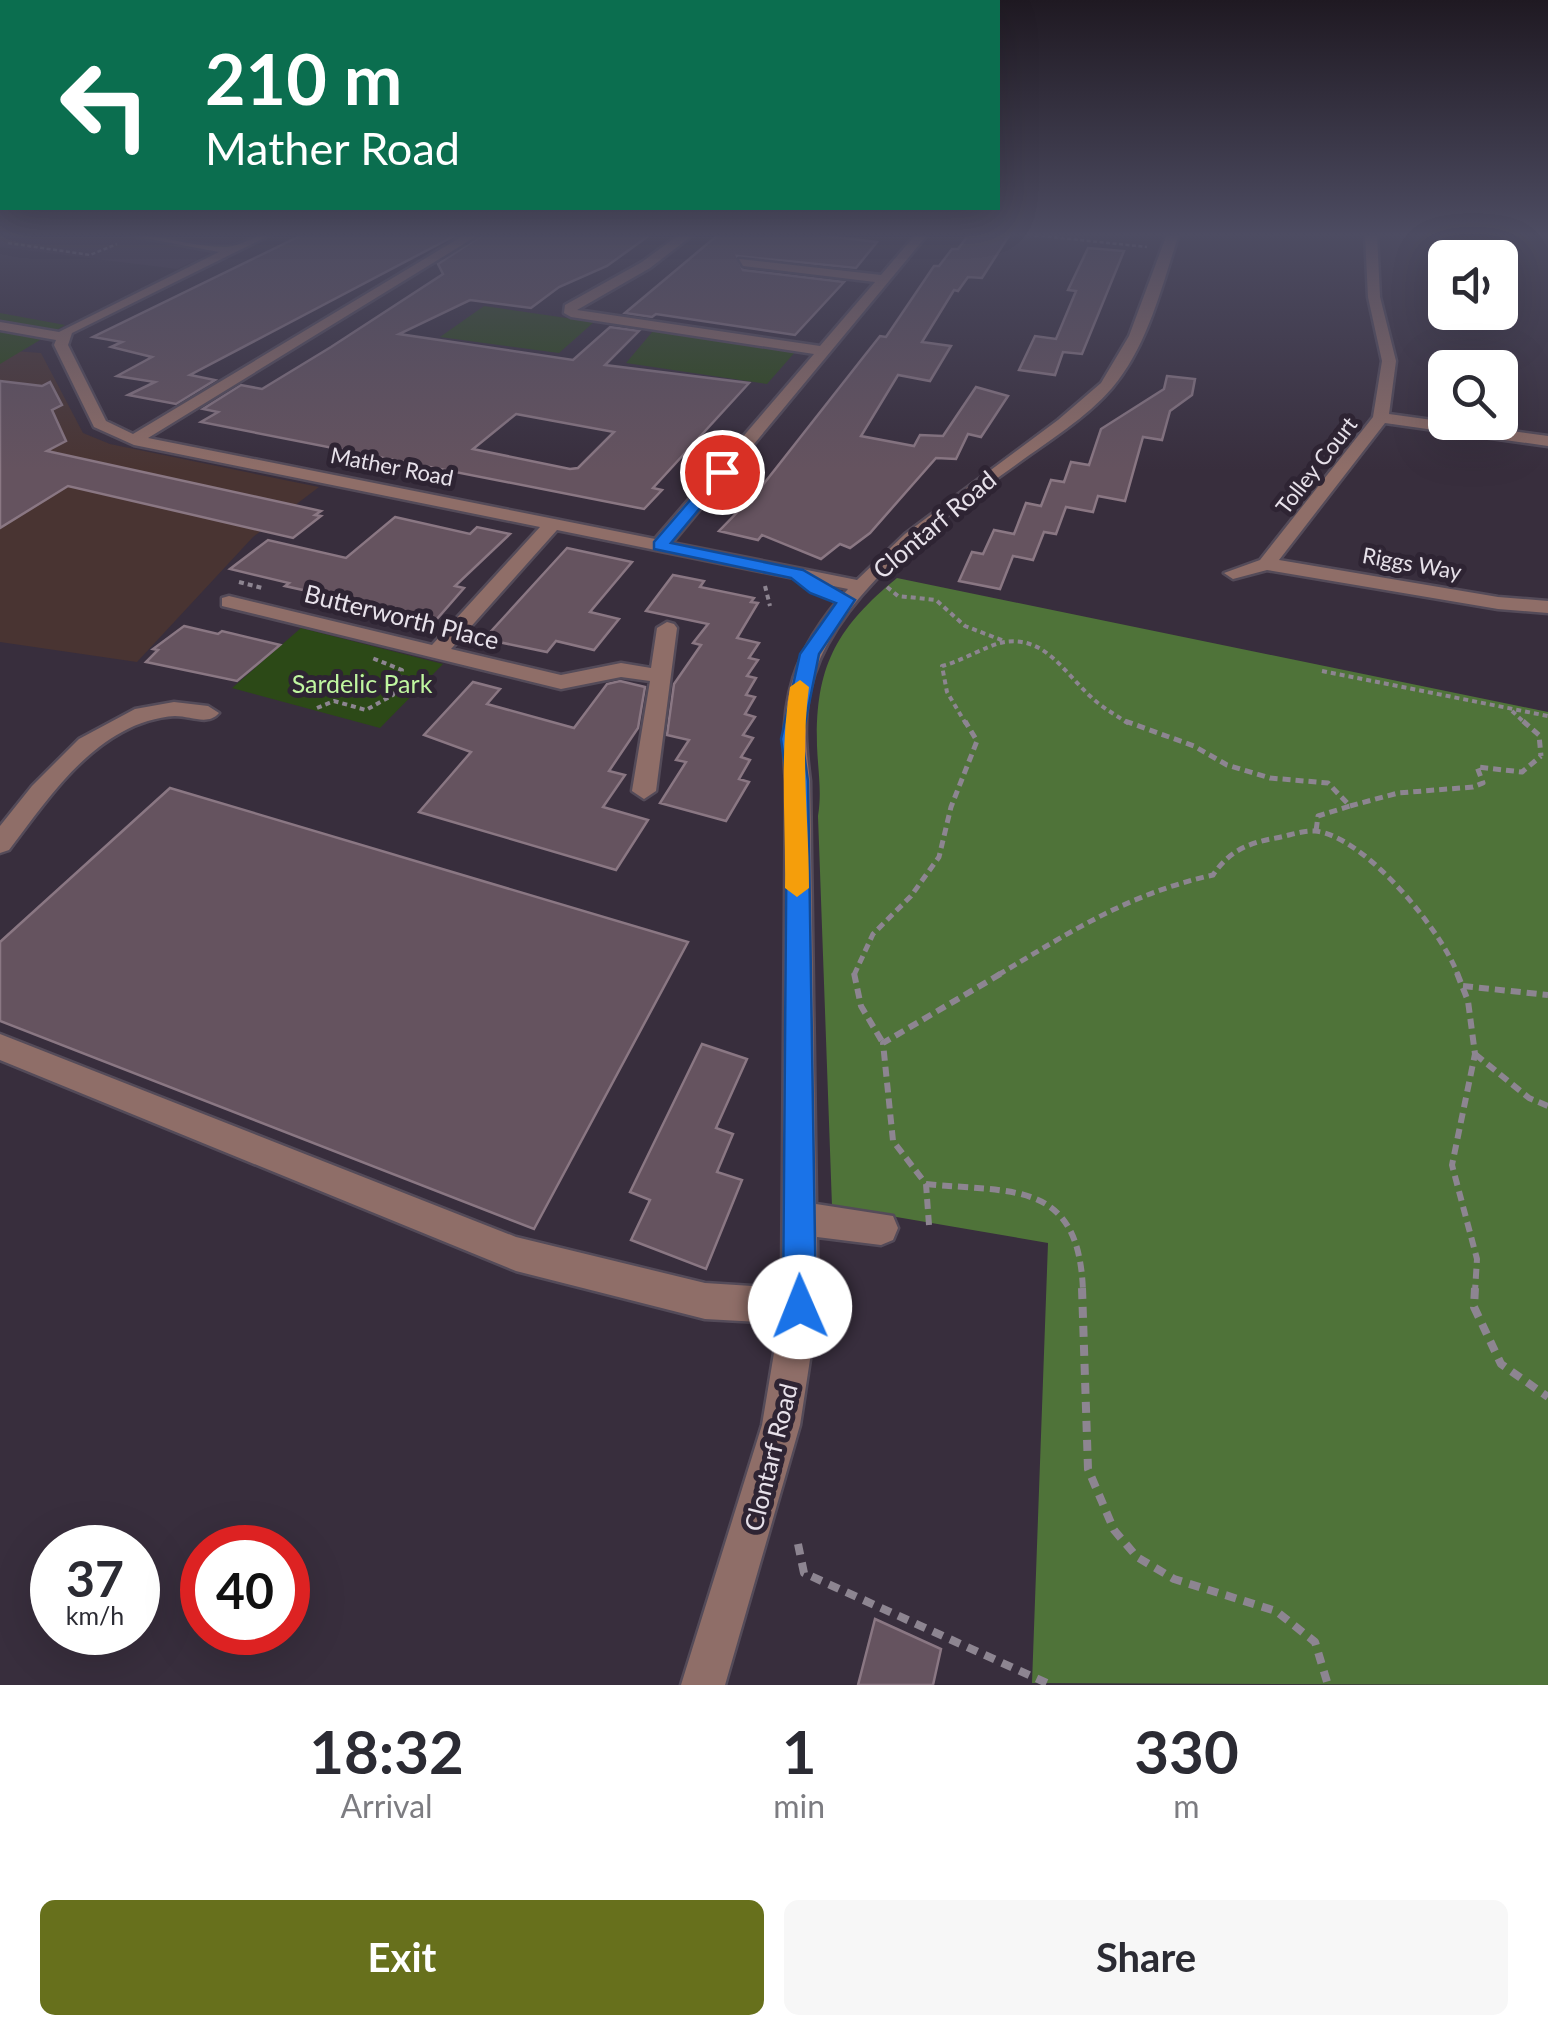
<!DOCTYPE html>
<style>
:root{--surface:#fff;--page:#f7f7f7;--text:#2b2b33;--muted:#7c7c81;--accent:#67701c}
body{margin:0;font-family:Lato,sans-serif;background:var(--page);color:var(--text);height:100vh;display:flex;flex-direction:column;font-size:38px;white-space:nowrap}
*{box-sizing:border-box;margin:0}
p{font-size:32px;color:var(--muted)}
.icon{flex:none;width:55px;height:55px;fill:none;stroke:currentColor;stroke-width:2;stroke-linecap:round;stroke-linejoin:round}
.map{position:relative;height:1685px;overflow:hidden}
.drawer{display:flex;flex-direction:column;background:var(--surface);flex:1}
.drawer>*{flex:none}
.guide{position:absolute;left:0px;top:0px;width:1000px;height:210px;box-shadow:0 10px 40px #0002;background:#0b6e4f;color:#fff;overflow:hidden}
.tools{position:absolute;left:1428px;top:240px;display:grid;gap:20px}
.tools a{display:grid;place-items:center;width:90px;height:90px;border-radius:15px;background:var(--surface);box-shadow:0 10px 40px #0002;font-size:50px}
.speed{position:absolute;left:30px;top:1525px;display:flex;gap:20px;font-size:50px;font-weight:700;text-align:center}
.speed>*{display:grid;place-content:center;width:130px;height:130px;border-radius:50%;background:var(--surface);box-shadow:0 10px 40px #0002;line-height:1}
.speed small{font-size:25px;font-weight:400}
.speed .limit{border:15px solid #d22;background:#fff;color:#111}
.pin{position:absolute;display:grid;place-items:center;width:85px;height:85px;color:#fff;margin:-42px;border:5px solid #fff;border-radius:50%;box-shadow:0 2px 10px #0007}
.me{position:absolute;width:110px;margin:-55px;rotate:359deg;stroke-linejoin:round;filter:drop-shadow(0 0 8px #0008)}
.turn{display:flex;align-items:center;gap:35px;height:210px;padding:0 40px;font-size:45px}
.turn .icon{width:130px;height:130px;stroke-width:2.5}
.turn b{display:block;font-size:70px;line-height:85px}
.eta{display:flex;justify-content:space-evenly;align-items:center;height:170px;text-align:center}
.eta b{font-size:60px;font-weight:700;line-height:70px}
.primary-button{display:flex;gap:20px;margin-top:auto;padding:20px 40px}
.primary-button a{flex:1;height:115px;border-radius:15px;background:var(--accent);color:#fff;font-size:40px;font-weight:700;line-height:115px;text-align:center}
.primary-button a+a{background:var(--page);color:var(--text)}
.map>svg:first-child{display:block}
</style>
<div class="map">
<svg width="1548" height="1685" viewBox="0 0 1548 1685">
<rect width="100%" height="100%" fill="#382e3d"/>
<polygon fill="#493432" points="0,350 41,353 83,433 110,444 319,487 253,537 137,662 0,642"/>
<polygon fill="#44364a" points="0,234 203,234 241,239 177,269 0,247"/>
<g fill="#2c4917">
<polygon points="484,306 594,322 559,353 440,337"/>
<polygon points="0,313 65,325 0,364"/>
<polygon points="653,331 796,351 767,384 626,363"/>
<polygon points="301,628 443,664 380,728 232,688"/>
</g>
<path fill="#4f7339" d="M897 578 1548 712V1685L1032 1683 1048 1243 832 1206 818 816C822 792 818 771 817 746 815 667 836 628 897 578Z"/>
<g fill="#65535f" stroke="#8a7783" stroke-width="2.5" fill-rule="evenodd">
<polygon points="458,234 190,375 215,380 176,404 128,395 155,382 117,376 152,357 111,347 122,342 93,337 302,235"/>
<path d="M484 234H651L607 266 559 287 531 308 470 300 399 334 573 360 610 327 639 331 605 365 749 383 653 488 662 490 644 509 201 422 218 412 203 409 241 385 262 389 331 347 443 274 438 264ZM516 414 614 432 578 468 570 469 473 449Z"/>
<polygon points="719,234 809,234 877,242 856,268 737,256 743,270 844,282 795,335 656,314 652,317 625,313"/>
<polygon points="969,234 1010,234 982,278 968,277 958,291 954,290 922,342 951,346 930,381 898,375 861,436 914,446 920,435 943,436 976,387 1008,396 981,437 968,434 956,459 936,458 870,533 850,548 840,544 821,559 762,535 758,540 719,531 758,491 865,355 880,336 886,337 934,266 939,266 952,249 958,249"/>
<polygon points="1088,248 1124,251 1082,354 1063,352 1055,375 1019,370 1035,336 1056,339 1076,291 1068,290"/>
<polygon points="1167,376 1195,379 1192,395 1170,411 1162,440 1143,437 1125,501 1098,496 1093,512 1066,507 1056,534 1044,532 1033,560 1013,556 1000,589 959,581 972,552 983,554 994,530 1014,534 1026,503 1041,506 1051,480 1064,482 1071,462 1089,465 1101,429 1164,389"/>
<polygon points="0,381 42,386 50,382 62,405 52,410 66,441 47,451 321,511 315,515 321,516 293,538 68,486 0,528"/>
<polygon points="395,517 470,534 477,527 510,534 455,586 464,588 429,628 319,600 322,598 309,595 312,592 285,586 289,583 230,569 268,540 346,558"/>
<polygon points="567,548 632,562 590,612 619,619 594,650 556,641 547,652 484,639"/>
<polygon points="673,575 704,581 700,587 754,598 751,602 758,603 737,638 759,643 749,658 758,660 747,676 756,678 746,695 755,697 745,714 755,717 743,735 753,738 741,757 750,760 739,779 749,782 726,821 660,803 686,762 676,760 689,740 667,735 674,684 701,645 693,643 708,624 646,611"/>
<polygon points="184,626 218,634 222,631 280,645 237,681 146,662 158,650 153,649"/>
<polygon points="620,681 645,687 638,728 609,771 625,775 603,807 648,820 616,870 419,812 471,752 424,735 473,682 500,689 487,704 574,728 607,684"/>
<polygon points="170,788 688,942 534,1229 0,1021 0,942"/>
<polygon points="702,1044 747,1059 716,1128 733,1134 717,1172 742,1180 706,1269 631,1240 650,1200 630,1192"/>
<polygon points="875,1619 941,1649 933,1685 858,1685"/>
</g>
<g fill="none" stroke-linecap="round" stroke-linejoin="round">
<defs>
<g id="minor">
<path d="M123 234C158 234 192 247 226 247 242 246 255 234 272 234L72 333 68 345 106 421 133 434 466 234H480L148 438 655 539 814 354 571 317 564 313 565 305 642 262 680 234H694L650 268 577 310 820 346 875 282 743 266 739 259 881 275 916 234H928L672 543 857 580 905 534 1058 420 1101 383 1129 336 1167 234H1179C1162 285 1148 346 1112 388 1086 418 1050 440 1017 464 944 516 830 597 810 690 803 722 806 749 810 781L816 1204 893 1216 898 1228 893 1240 881 1245 817 1237 818 1307 800 1425 725 1685H681L762 1425 779 1323 705 1319 516 1271 0 1060V1034L516 1237 705 1283 782 1288 786 781C778 701 793 650 848 589L557 530 451 649 561 675 621 663 651 668 657 628 667 622 674 624 677 628 656 791 644 799 632 791 650 681 621 677 561 689 222 606V598L229 596 432 645 540 527 134 445 94 427 54 345 56 340 0 330V322L59 332 219 252Z"/>
<polygon points="1365,234 1377,234 1380,297 1396,361 1389,414 1548,436 1548,446 1385,423 1279,560 1498,597 1548,601 1548,613 1498,609 1267,570 1233,579 1224,573 1260,560 1373,417 1382,361 1368,297"/>
<path d="M174 702 208 706 219 713C208 726 191 716 175 716 157 717 138 723 122 732 74 758 41 808 9 850L0 853V826L32 786 79 739 135 709Z"/>
</g>
</defs>
<use href="#minor" stroke="#544b59" stroke-width="5"/>
<g stroke="#8d8591" stroke-width="2.5" stroke-dasharray="4 2.5" stroke-linecap="butt">
<polyline points="1022,234 1147,247"/>
<polyline points="8,243 90,255 117,244"/>
</g>
<g stroke="#8d8591" stroke-width="4" stroke-dasharray="5 4" stroke-linecap="butt">
<polyline points="239,582 262,588"/>
<polyline points="765,586 770,606"/>
<polyline points="887,587 898,596 936,600 965,626 1004,641"/>
<polyline points="1322,671 1548,716"/>
<polyline points="317,708 334,701 366,710 393,695 402,670 372,658"/>
<polyline points="1512,711 1526,724"/>
<path d="M966 724 947 692 942 666C961 661 987 646 1000 643 1043 633 1063 671 1090 696 1101 707 1116 715 1129 724"/>
</g>
<g stroke="#8d8591" stroke-width="5" stroke-dasharray="8 5" stroke-linecap="butt">
<polyline points="1125,721 1194,746 1227,765 1270,778 1328,783 1350,806 1318,816 1316,831"/>
<polyline points="1523,721 1539,735 1541,756"/>
<polyline points="1350,806 1398,793 1473,787 1483,783 1477,767 1522,772 1541,756"/>
<polyline points="854,975 873,934 911,896 939,857 951,807 977,741 965,721"/>
<path d="M998 975C1072 931 1128 894 1213 875 1229 851 1248 843 1276 838 1288 836 1303 830 1315 831 1365 836 1442 931 1458 975"/>
</g>
<g stroke="#8d8591" stroke-width="6" stroke-dasharray="10 6" stroke-linecap="butt">
<polyline points="854,973 861,1006 883,1043"/>
<polyline points="1457,973 1468,1001 1475,1054 1452,1165 1477,1259 1475,1291"/>
<polyline points="1463,986 1548,995"/>
<polyline points="1475,1054 1529,1098 1548,1106"/>
<path d="M926 1184C1013 1193 1079 1179 1083 1291"/>
<polyline points="929,1225 926,1184 893,1141 883,1043 1002,973"/>
</g>
<g stroke="#8d8591" stroke-width="8" stroke-dasharray="11 8" stroke-linecap="butt">
<polyline points="1082,1288 1088,1469 1114,1530 1137,1557 1174,1579 1276,1611 1315,1642 1328,1685"/>
<polyline points="1475,1288 1474,1307 1501,1364 1548,1397"/>
<polyline points="798,1544 804,1573 1051,1685"/>
</g>
<use href="#minor" fill="#8f6e68" fill-rule="evenodd"/>
</g>
<linearGradient id="sky" x2="0" y2="1"><stop stop-color="#1f1922"/><stop offset="0.5" stop-color="#4d4c62"/><stop offset="1" stop-color="#4d4c62" stop-opacity="0"/></linearGradient>
<rect width="1548" height="470" fill="url(#sky)"/>
<polygon fill="#1a73e8" stroke="#114b97" stroke-width="2.5" points="717,469 730,472 671,543 803,570 855,600 819,654 802,739 808,781 816,1307 811,1318 800,1323 788,1318 783,1307 787,781 781,739 800,654 836,603 810,593 791,578 654,549 654,542"/>
<path fill="#f59e0b" d="M800 680 809 687C800 753 809 821 809 888L797 897 785 888C786 821 779 753 790 687Z"/>
<g text-anchor="middle" dominant-baseline="central" stroke-width="10" stroke-linejoin="round" paint-order="stroke">
<g font-size="22" fill="#e7e1ea" stroke="#2e2433">
<text transform="translate(1316 465) rotate(-52)">Tolley Court</text>
<text transform="translate(392 466) rotate(11)">Mather Road</text>
<text transform="translate(1412 563) rotate(10)">Riggs Way</text>
</g>
<g font-size="25" fill="#e7e1ea" stroke="#2e2433">
<text transform="translate(934 524) rotate(-40)">Clontarf Road</text>
<text transform="translate(402 616) rotate(14)">Butterworth Place</text>
<text transform="translate(770 1457) rotate(-76)">Clontarf Road</text>
</g>
<g font-size="25" fill="#c0f6a0" stroke="#2e2433">
<text x="362" y="683">Sardelic Park</text>
</g>
</g>
</svg>
<div class="tools">
<a><svg class="icon" aria-label="sound" viewBox="0 0 24 24"><path d="M4 9h4l5-4v14l-5-4H4zM17 9q2 3 0 6"/></svg></a>
<a><svg class="icon" aria-label="search" viewBox="0 0 24 24"><circle cx="10" cy="10" r="6"/><path d="M15 15l6 6"/></svg></a>
</div>
<div class="speed"><div>37<small>km/h</small></div><div class="limit">40</div></div>
<div class="pin" style="left:722px;top:472px;background:#d93025"><svg class="icon" aria-label="arrive" viewBox="0 0 24 24"><path d="M6 21V4h12l-3 4 3 4H6"/></svg></div>
<svg class="me" style="left:800px;top:1307px" viewBox="-20 -20 40 40"><circle r="19" fill="#fff"/><path d="M0-13L10 11 0 6-10 11z" fill="#1a73e8"/></svg>
<div class="guide">
<div class="turn"><svg class="icon" aria-label="left" viewBox="0 0 24 24"><path d="M17 20v-9H6M10 6l-5 5 5 5"/></svg><div><b>210 m</b>Mather Road</div></div>
</div>
</div>
<section class="drawer">
<div class="eta">
<div><b>18:32</b><p>Arrival</p></div>
<div><b>1</b><p>min</p></div>
<div><b>330</b><p>m</p></div>
</div>
<div class="primary-button"><a>Exit</a><a>Share</a></div>
</section>
